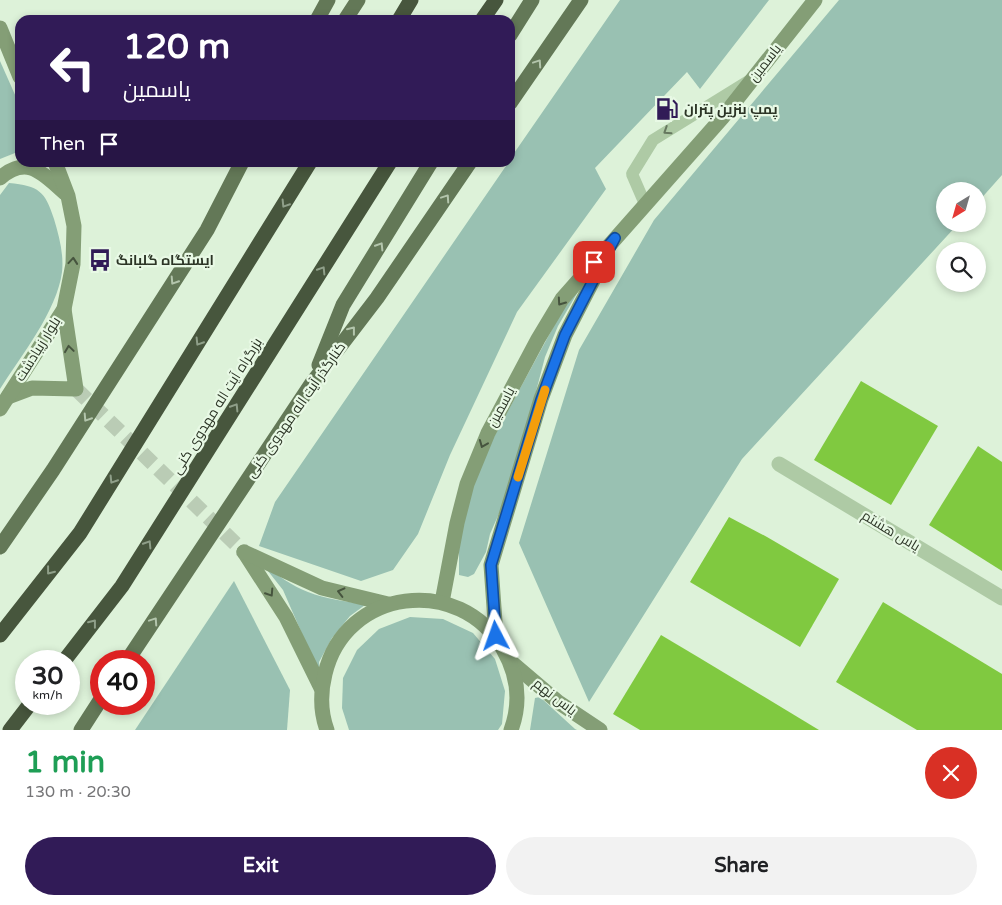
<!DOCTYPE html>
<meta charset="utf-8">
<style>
:root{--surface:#fff;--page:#f2f2f2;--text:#202124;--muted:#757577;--accent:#311b57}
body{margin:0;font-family:"Varela Round",Cairo,sans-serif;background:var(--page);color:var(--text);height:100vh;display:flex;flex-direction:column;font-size:19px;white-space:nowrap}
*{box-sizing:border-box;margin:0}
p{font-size:16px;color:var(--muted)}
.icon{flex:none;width:28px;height:28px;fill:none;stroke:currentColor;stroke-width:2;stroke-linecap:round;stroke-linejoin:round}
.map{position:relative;height:730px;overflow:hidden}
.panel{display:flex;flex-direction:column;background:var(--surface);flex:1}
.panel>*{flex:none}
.top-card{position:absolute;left:15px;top:15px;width:500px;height:152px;border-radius:15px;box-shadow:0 2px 8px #0003;background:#311b57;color:#fff;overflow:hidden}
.needle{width:32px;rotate:217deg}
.tools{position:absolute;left:936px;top:182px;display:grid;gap:10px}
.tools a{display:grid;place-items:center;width:50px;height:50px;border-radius:50%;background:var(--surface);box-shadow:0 2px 8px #0003;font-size:25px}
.speed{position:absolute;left:15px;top:650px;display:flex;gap:10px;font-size:25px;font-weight:700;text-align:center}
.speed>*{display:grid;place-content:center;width:65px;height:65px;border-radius:50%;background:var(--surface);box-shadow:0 2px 8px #0003;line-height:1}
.speed small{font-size:12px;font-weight:400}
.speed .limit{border:8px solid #d22;background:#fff;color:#111}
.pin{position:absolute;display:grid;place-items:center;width:42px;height:42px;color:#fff;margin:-21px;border-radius:10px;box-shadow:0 2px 8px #0006}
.me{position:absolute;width:55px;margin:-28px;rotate:356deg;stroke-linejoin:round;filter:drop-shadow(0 0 4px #0008)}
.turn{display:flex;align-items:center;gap:18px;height:105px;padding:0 25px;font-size:22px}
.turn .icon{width:65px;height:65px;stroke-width:2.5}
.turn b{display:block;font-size:35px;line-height:42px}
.then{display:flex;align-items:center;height:48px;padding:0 25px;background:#0003;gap:10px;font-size:19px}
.round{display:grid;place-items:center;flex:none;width:52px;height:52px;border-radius:26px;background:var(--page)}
.summary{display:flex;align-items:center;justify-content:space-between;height:85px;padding:0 25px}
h1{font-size:30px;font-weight:700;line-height:38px;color:#1e9e55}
.primary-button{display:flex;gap:10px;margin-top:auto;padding:10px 25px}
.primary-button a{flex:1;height:58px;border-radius:30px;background:var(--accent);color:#fff;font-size:20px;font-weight:700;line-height:58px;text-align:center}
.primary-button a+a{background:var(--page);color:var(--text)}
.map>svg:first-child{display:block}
</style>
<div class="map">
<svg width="1002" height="730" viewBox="0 0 1002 730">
<rect width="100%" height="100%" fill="#ddf2d9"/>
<g fill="#99c1b2">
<polygon points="620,0 769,0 700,89 687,72 595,168 606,189 517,312 450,455 418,534 393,570 361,581 259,546 275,502 508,163 510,162 510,159"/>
<polygon points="839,0 1002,0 1002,175 978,202 978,191 945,191 945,224 958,224 742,459 589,702 519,543 579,350 654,220"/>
<polygon points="0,61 20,106 20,151 0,159"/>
<path d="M9 183C39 186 45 191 54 219 59 236 64 254 62 272 57 311 21 356 0 389V195Z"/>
<polygon points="579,290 558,326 545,357 527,426 501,509 490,534 486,552 474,574 468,577 459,575 459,549 465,514 476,475 490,444 568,300"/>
<path d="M264 566C278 575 292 586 308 592 326 599 346 601 365 605L350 616 332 638 319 662 320 675 283 590Z"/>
<polygon points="234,581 290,690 287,730 135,730"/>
<polygon points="410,617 443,619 473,633 495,659 505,691 502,724 498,730 349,730 342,708 343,678 357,650 379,629"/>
<polygon points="540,697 575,729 577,730 530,730 535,698"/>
</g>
<g fill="#80c940">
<polygon points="861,381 938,426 891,505 814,460"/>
<polygon points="978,446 1002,462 1002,571 929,525"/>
<polygon points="729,517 767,537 839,579 800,647 690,582"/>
<polygon points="883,602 1002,674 1002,730 917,730 836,682"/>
<polygon points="661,635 698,657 819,730 640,730 613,714"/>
</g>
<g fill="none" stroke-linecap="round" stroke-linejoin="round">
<polyline stroke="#baccb5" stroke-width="15" stroke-dasharray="15 8" stroke-linecap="butt" points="76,389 244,552"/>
<polyline stroke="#aecaa5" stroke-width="12" points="645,204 632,174 653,140 750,80"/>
<polyline stroke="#aecaa5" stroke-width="15" points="779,464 1002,598"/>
<g stroke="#849e76" stroke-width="15">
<polyline points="0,28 20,77"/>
<path d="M0 178C28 154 43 174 65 193"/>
<polyline points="8,397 32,388 76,389 64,309"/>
<polyline points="0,409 64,309 73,264 74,226 68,196 55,162"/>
<polyline points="244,552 286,617 321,688"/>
<polyline points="244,552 322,588 388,604"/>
<polyline points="442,602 457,523 467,484 488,433 538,339 562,299 722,118 815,0"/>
<polyline points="496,636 491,565 541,399 565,335 604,259"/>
<polyline points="511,662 558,702 600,730"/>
<path d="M327 730C320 711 320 694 325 674 345 588 460 574 503 649 518 675 521 703 511 730"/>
</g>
<g stroke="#637857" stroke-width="15">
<polyline points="317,20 328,0"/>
<polyline points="345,20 358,0"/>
<polyline points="510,35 532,0"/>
<polyline points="510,103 581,0"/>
<polyline points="319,365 343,305 431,162"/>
<polyline points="0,547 53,470 207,230 242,162"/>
<polyline points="127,661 312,383 377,298 470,162"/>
<polyline points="81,730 101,699"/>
</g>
<g stroke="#47563d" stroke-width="15">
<polyline points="399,20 411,0"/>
<polyline points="482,20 496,0"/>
<polyline points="0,635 80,533 310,162"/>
<polyline points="64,661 122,586 390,162"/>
<polyline points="10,730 30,704"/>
</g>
</g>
<defs><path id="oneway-chevron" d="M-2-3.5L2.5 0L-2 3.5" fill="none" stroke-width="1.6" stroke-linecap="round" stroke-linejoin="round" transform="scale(1.25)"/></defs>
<g stroke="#b3c5ac">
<use href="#oneway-chevron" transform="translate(538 63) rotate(-56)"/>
<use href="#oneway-chevron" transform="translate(446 198) rotate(-56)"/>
<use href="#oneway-chevron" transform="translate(380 246) rotate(-58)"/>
<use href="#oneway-chevron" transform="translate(174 281) rotate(123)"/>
<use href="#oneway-chevron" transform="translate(352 330) rotate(-52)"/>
<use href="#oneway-chevron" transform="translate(87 418) rotate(123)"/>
<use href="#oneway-chevron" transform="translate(154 621) rotate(-56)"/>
</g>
<use stroke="#66785f" href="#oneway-chevron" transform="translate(667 131) rotate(147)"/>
<g stroke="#8f9f89">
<use href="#oneway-chevron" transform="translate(285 204) rotate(122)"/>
<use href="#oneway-chevron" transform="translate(322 270) rotate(-58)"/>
<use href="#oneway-chevron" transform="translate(199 342) rotate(122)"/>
<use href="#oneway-chevron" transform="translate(235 407) rotate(-58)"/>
<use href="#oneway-chevron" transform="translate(113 480) rotate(122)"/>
<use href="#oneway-chevron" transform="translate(148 544) rotate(-58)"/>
<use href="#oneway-chevron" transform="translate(50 571) rotate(128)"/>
<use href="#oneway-chevron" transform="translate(93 623) rotate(-52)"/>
</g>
<g stroke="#46543e">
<use href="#oneway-chevron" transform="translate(73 261) rotate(-85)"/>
<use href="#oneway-chevron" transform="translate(561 302) rotate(125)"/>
<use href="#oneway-chevron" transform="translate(69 349) rotate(-98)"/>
<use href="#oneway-chevron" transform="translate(483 444) rotate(112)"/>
<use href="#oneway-chevron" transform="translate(341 592) rotate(-166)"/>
<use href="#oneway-chevron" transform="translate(270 593) rotate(57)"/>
</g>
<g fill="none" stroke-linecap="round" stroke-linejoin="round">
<defs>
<polyline id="route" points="496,636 491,565 541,400 565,335 615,238 594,262"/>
</defs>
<use href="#route" stroke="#114b97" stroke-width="12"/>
<use href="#route" stroke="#1a73e8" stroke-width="9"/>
<polyline stroke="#f59e0b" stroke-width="9" points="518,477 545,390"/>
</g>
<defs>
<symbol id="fuel-bare" viewBox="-9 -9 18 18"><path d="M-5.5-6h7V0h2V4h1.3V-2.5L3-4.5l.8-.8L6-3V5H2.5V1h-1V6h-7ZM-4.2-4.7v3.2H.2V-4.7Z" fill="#311b57" stroke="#e8f9e5" stroke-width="2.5" paint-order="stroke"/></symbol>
<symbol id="bus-bare" viewBox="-9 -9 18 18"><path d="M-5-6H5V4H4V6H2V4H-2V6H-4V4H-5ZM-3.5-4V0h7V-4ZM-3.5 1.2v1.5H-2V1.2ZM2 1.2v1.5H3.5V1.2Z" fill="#311b57" stroke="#e8f9e5" stroke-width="2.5" paint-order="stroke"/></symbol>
</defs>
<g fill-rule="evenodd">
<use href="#fuel-bare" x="651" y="93" width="32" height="32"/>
<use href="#bus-bare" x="84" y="244" width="32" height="32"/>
</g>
<g text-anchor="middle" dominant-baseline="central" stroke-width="4.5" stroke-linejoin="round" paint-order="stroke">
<g font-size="14" fill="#2c3526" stroke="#e8f9e5">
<text transform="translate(765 63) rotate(-52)">یاسمین</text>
<text transform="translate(38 349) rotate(-58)">بلوار زیبادشت</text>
<text transform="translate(217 406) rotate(-58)">بزرگراه آیت اله مهدوی کنی</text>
<text transform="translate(501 407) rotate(-62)">یاسمین</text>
<text transform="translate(296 410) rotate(-55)">کنارگذر آیت اله مهدوی کنی</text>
<text transform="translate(891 531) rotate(31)">یاس هشتم</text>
<text transform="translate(555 697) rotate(38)">یاس نهم</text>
</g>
<g font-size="14" font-weight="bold" fill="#2c3526" stroke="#e8f9e5" text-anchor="start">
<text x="684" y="109">پمپ بنزین پتران</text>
<text x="116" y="260">ایستگاه گلبانگ</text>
</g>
</g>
</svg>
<div class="tools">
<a><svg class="needle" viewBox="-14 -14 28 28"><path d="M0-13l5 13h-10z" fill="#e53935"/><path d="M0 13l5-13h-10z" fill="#757577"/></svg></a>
<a><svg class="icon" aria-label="search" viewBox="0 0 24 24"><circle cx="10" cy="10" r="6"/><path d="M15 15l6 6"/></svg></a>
</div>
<div class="speed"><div>30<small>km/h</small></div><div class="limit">40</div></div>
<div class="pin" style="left:594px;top:262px;background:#d93025"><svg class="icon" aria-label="arrive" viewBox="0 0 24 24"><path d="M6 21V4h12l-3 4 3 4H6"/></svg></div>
<svg class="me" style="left:496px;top:636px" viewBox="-20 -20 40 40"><path d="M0-17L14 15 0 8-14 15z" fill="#1a73e8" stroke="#fff" stroke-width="4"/></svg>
<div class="top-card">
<div class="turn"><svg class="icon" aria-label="left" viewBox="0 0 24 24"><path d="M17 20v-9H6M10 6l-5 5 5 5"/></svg><div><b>120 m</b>یاسمین</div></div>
<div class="then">Then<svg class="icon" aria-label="arrive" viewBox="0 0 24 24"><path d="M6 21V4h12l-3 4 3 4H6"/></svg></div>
</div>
</div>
<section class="panel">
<div class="summary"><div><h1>1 min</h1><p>130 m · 20:30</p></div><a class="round" style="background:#d93025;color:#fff"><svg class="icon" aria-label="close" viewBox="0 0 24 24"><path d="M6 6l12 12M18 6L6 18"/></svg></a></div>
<div class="primary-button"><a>Exit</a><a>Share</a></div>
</section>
